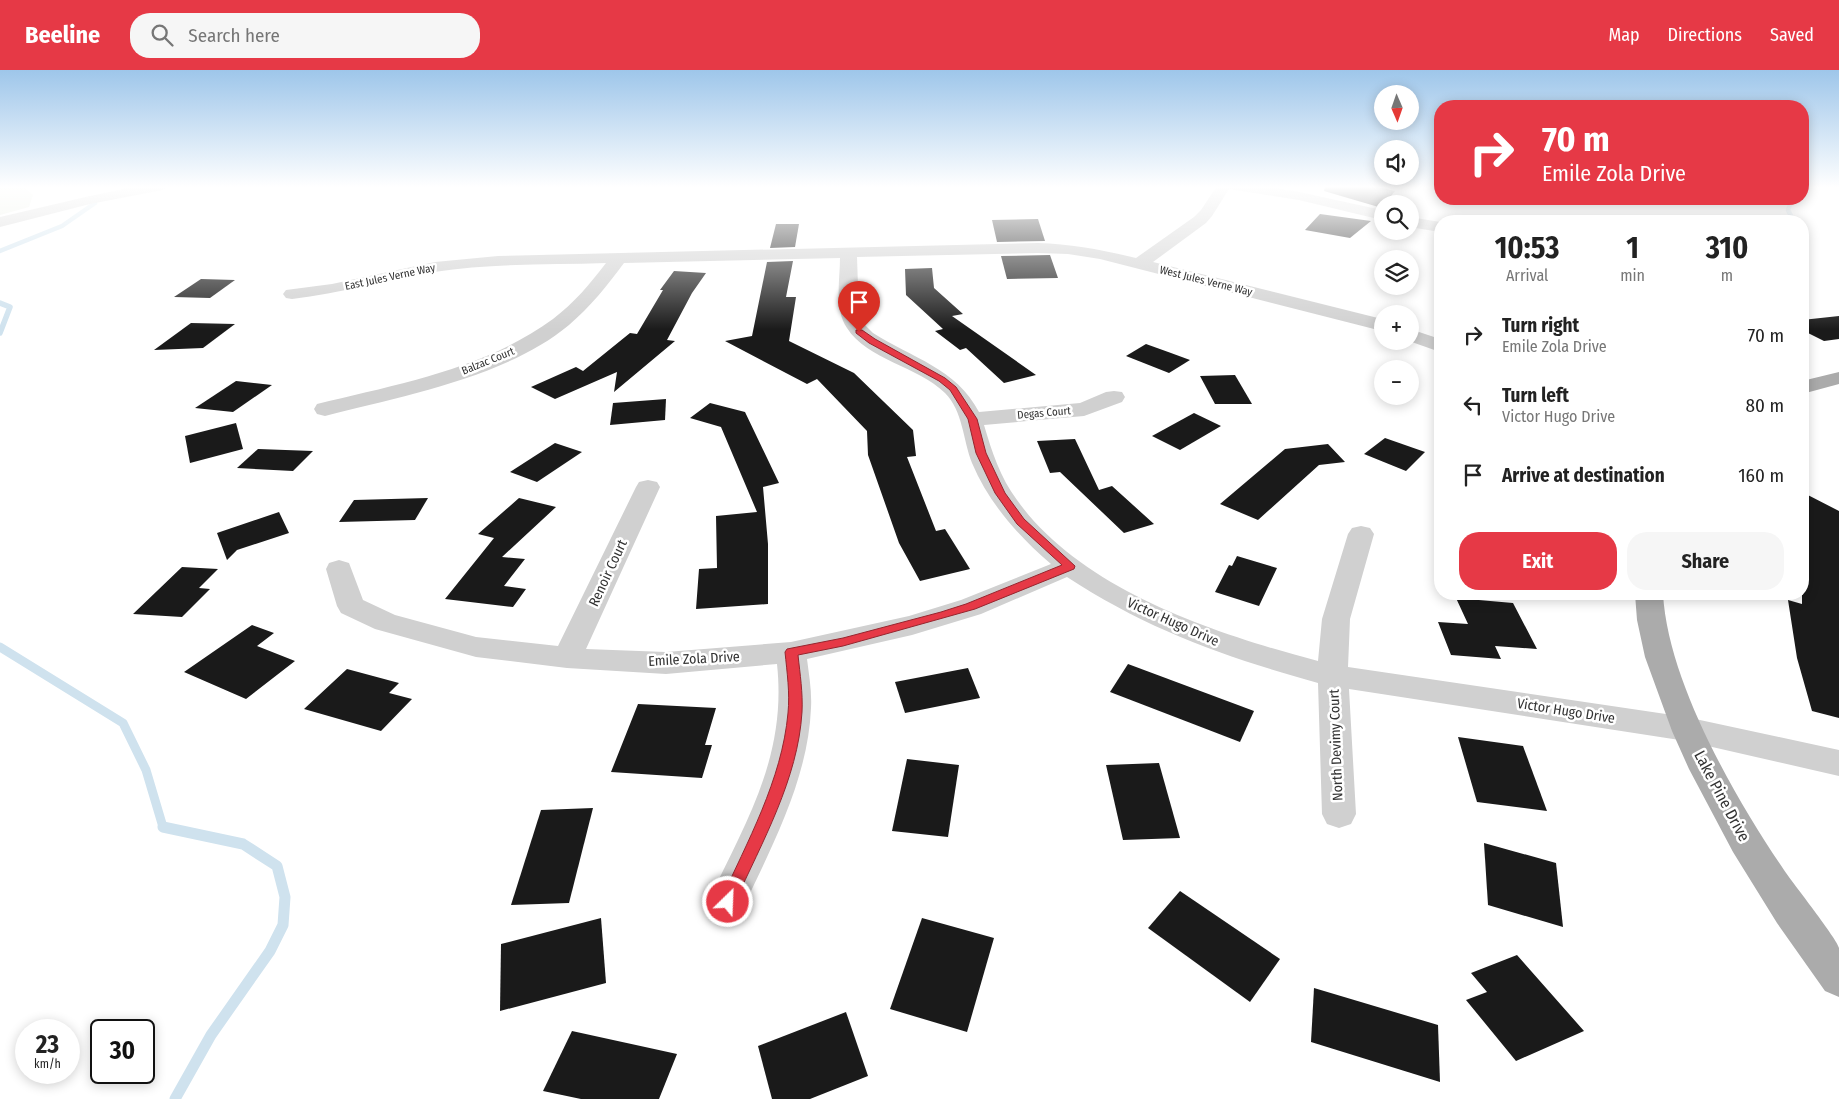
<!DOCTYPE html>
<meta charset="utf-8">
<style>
:root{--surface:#fff;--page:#f6f6f6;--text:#222;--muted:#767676;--accent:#e63946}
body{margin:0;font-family:"Fira Sans Condensed",sans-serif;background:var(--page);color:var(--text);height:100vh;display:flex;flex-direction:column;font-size:19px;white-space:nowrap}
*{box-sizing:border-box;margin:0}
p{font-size:16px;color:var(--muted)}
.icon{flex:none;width:28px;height:28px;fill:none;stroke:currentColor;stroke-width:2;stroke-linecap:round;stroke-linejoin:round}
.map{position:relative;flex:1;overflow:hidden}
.drawer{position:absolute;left:1434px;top:145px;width:375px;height:385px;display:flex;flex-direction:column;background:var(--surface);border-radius:20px;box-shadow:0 2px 12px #0003}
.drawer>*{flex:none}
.hud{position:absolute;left:1434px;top:30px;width:375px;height:105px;border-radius:20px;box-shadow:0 2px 12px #0003;background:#e63946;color:#fff;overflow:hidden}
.needle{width:32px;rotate:178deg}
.controls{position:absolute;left:1374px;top:15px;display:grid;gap:10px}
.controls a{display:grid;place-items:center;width:45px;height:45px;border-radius:50%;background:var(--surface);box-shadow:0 2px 12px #0003;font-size:25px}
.speed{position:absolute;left:15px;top:949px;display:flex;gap:10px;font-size:25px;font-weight:700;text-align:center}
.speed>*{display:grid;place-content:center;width:65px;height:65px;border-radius:50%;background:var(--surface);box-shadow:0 2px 12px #0003;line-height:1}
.speed small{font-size:12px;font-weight:400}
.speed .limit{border:2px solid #111;border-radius:8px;background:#fff;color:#111}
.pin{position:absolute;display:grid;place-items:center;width:42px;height:42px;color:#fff;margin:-51px -21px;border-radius:50% 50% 50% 0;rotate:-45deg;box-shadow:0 0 5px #0007}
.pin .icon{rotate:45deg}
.me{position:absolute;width:55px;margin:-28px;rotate:24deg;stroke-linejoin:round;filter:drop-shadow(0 0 4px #0008)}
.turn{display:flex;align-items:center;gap:18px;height:105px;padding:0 25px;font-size:22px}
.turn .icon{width:65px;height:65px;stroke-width:2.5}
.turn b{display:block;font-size:35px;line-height:42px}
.eta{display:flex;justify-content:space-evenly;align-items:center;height:85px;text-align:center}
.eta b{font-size:30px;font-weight:700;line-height:35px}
.cta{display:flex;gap:10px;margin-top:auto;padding:10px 25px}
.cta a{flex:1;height:58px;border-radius:20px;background:var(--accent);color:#fff;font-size:20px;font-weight:700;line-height:58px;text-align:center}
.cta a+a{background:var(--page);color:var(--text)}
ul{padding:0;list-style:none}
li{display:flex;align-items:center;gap:15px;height:70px;padding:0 25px}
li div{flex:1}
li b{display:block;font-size:19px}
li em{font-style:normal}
header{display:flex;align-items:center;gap:30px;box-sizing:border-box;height:70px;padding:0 25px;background:var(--accent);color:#fff}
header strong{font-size:24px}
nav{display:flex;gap:28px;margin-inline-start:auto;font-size:18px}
.search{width:350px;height:45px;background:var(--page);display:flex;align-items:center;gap:12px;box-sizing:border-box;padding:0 18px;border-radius:20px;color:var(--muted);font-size:19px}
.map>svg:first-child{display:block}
</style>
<header>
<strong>Beeline</strong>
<div class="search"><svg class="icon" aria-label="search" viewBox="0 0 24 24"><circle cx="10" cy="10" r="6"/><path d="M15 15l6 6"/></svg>Search here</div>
<nav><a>Map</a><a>Directions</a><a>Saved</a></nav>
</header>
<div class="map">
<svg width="1839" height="1029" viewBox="0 0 1839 1029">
<rect width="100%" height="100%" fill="#fff"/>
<polygon fill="#e6ecdf" points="0,116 23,116 33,125 29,137 0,145"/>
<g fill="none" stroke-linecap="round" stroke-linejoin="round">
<g stroke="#cfe2ee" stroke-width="4.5">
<polyline points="1792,129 1788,140 1793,150"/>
<polyline points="0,181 62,156 95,133"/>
</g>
<polyline stroke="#cfe2ee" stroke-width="5.5" points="0,233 10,237 0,263"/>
<polyline stroke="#cfe2ee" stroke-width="9" points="0,577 123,653 146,700 163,757 167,758"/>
<polyline stroke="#cfe2ee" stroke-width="11" points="163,757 243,774 277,796 285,827 283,855 270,881 211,965 175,1029"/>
</g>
<g fill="#1a1a1a">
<polygon points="1325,116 1374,116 1395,121 1385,134 1382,134 1382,138 1324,121"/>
<polygon points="1320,144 1371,151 1350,168 1305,160"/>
<polygon points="1038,149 1045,171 997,172 992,150"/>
<polygon points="776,154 799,154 795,177 770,178"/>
<polygon points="1050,185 1058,208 1007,209 1001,186"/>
<polygon points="793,191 786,227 796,227 789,271 854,303 913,360 916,386 907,387 936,461 945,459 970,499 920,511 899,473 868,385 867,361 817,309 807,314 725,271 752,266 767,192"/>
<polygon points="932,198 934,218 963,244 952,246 1036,305 1004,313 966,278 960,280 935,261 943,259 906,225 905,199"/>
<polygon points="674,201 706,203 692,223 667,270 675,271 614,322 617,302 555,329 531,317 576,297 583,301 630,263 637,264 663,220 660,220"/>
<polygon points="201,209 235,210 210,228 174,227"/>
<polygon points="1839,246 1839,269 1824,271 1802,260 1802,250"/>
<polygon points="191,253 235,254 203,278 154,280"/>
<polygon points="1146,274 1171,283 1190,290 1169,303 1126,286"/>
<polygon points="1235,305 1252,334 1215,334 1200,306"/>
<polygon points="236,311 272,315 233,342 195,338"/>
<polygon points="666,329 665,350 610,355 613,333"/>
<polygon points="710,333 745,342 779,413 763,417 768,474 768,534 696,539 699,499 717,498 716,446 757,442 721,357 690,348"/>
<polygon points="1194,343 1221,356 1180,380 1152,366"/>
<polygon points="236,353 243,379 190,393 185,366"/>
<polygon points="1385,368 1425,382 1406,401 1364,384"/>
<polygon points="1075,369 1099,420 1112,416 1154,454 1124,463 1060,402 1050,403 1037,371"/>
<polygon points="555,373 582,382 537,412 510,402"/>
<polygon points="1328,374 1345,392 1319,395 1258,450 1220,434 1285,379"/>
<polygon points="258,379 313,381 293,401 237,398"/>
<polygon points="1802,422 1839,441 1839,648 1812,641 1797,588 1788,530 1802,534 1802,486 1809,457 1802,454"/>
<polygon points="428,428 415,450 339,452 354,430"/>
<polygon points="519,428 556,437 502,487 525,489 504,516 526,519 513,537 445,529 494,468 478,464"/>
<polygon points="279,442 289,463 237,480 227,490 217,463"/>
<polygon points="1237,486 1277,498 1259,536 1215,522 1229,495 1232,496"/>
<polygon points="182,497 218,499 199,518 210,519 182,547 133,544"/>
<polygon points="1456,528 1513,533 1537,579 1495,576 1501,589 1451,585 1438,552 1468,554"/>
<polygon points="252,555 274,563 257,576 295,591 246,629 184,602"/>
<polygon points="1128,594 1254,641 1240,672 1110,622"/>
<polygon points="968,598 980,628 905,643 895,612"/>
<polygon points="347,599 399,613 389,623 412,629 381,661 304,639"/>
<polygon points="638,634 716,638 705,675 712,675 702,708 611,702"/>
<polygon points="1458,667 1523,676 1547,741 1477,732"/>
<polygon points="907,689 959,695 948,767 892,761"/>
<polygon points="1159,693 1180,768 1123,770 1106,695"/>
<polygon points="593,738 569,833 511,835 541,740"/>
<polygon points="1484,773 1556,793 1563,857 1488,835"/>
<polygon points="1180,821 1280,889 1250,932 1148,858"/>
<polygon points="601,848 606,913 500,941 501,874"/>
<polygon points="922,848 994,868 967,962 890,939"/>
<polygon points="1517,885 1584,961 1516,991 1466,930 1487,922 1471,903"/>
<polygon points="1314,918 1438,955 1440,1012 1311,972"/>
<polygon points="846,942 868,1006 810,1029 772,1029 758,976"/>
<polygon points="572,961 677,984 659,1029 581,1029 543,1021"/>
</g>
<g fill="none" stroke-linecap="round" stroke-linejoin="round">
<g fill="#d0d0d0" fill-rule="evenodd">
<polygon points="138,116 169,116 162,120 90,134 0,157 0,147 90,126"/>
<path d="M1217 116H1264L1299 122 1382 140V150L1299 130 1229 119 1212 146 1206 153 1153 192 1382 249V261L1100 189 1068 184 1038 183 857 187 859 246 864 254 873 263C912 288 956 298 979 342L1080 333 1106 322 1114 321 1122 322 1125 327 1122 332 1084 346 984 355C992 382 1000 407 1017 430 1081 520 1216 564 1318 591L1322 549 1348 464 1352 458 1361 456 1370 458 1374 464 1350 549 1348 597 1686 647 1839 680V706L1686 671 1349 619 1356 744 1351 754 1339 758 1327 754 1322 744 1318 613C1225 587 1148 560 1067 507L981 544 912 565 807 589C809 605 812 622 811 638 808 711 770 780 740 844L727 849 714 844 708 832C746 751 787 687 777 594L666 604 567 598 476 587 375 559 341 543 337 536 326 499 329 493 339 490 349 493 363 530 395 545 476 567 558 576 636 417 639 412 648 410 657 412 660 417 586 579 666 582 791 572 909 546 961 530 1051 494C1018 466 989 433 972 393 963 370 963 341 945 323 918 296 867 290 847 258 834 239 840 210 840 188L624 193C607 216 590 237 569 255 507 307 402 326 325 346L317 344 314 339 317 334C398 314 485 299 553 249 574 233 590 214 606 193 549 195 491 193 434 202 387 210 340 223 292 229L286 228 283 224 286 220 332 214 435 192 498 186 1038 173C1072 174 1103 180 1136 188L1194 147 1201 140Z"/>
<polygon points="1410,147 1440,152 1440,162 1410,157"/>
<polygon points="1410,259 1440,269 1440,282 1409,271"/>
</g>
<g fill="#ababab" fill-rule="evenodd">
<polygon points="1839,302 1839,314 1802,324 1802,311"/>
<path d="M1635 524H1663C1668 612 1735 728 1784 800 1792 812 1838 870 1839 878 1839 893 1839 911 1839 927L1825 921 1777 853 1733 782 1689 699 1672 661 1645 587 1637 550Z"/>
</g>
</g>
<linearGradient id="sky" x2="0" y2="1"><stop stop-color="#9ec6ea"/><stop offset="0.45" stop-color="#fff"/><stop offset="1" stop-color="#fff" stop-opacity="0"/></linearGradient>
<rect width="1839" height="260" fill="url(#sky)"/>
<path fill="#e63946" stroke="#96252e" d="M856 260H862L875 269 945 308 956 317 977 349 986 383 1005 423 1024 449 1075 496 1074 499 975 539 843 576 798 585C800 604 803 623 802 642 798 709 762 772 735 832L733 837 728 839 722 837 720 832C747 772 782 710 788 643 790 623 787 602 785 582L787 579 843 568 941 542 966 534 1062 495 1017 454 995 423 976 383 968 349 950 320 939 311 869 273 856 263Z"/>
<g text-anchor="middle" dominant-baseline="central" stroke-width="5" stroke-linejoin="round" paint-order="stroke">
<g font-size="11" fill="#333" stroke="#fff">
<text transform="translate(390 207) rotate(-12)">East Jules Verne Way</text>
<text transform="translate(1206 211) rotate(14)">West Jules Verne Way</text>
<text transform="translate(488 291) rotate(-22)">Balzac Court</text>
<text transform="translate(1044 343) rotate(-5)">Degas Court</text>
</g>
<g font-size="14" fill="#333" stroke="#fff">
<text transform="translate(608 503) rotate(-65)">Renoir Court</text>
<text transform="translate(1173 552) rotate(24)">Victor Hugo Drive</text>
<text transform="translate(694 589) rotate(-3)">Emile Zola Drive</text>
<text transform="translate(1566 641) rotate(9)">Victor Hugo Drive</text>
<text transform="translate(1336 675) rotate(-92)">North Devimy Court</text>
</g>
<g font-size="16" fill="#333" stroke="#fff">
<text transform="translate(1722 726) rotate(62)">Lake Pine Drive</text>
</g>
</g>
</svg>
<div class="controls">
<a><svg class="needle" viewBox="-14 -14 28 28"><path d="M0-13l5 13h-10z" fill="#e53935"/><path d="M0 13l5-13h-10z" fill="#767676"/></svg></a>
<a><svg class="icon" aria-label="sound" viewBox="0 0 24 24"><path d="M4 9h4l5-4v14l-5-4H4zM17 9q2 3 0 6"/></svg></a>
<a><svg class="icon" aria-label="search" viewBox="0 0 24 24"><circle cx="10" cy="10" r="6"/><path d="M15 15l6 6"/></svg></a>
<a><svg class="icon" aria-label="layers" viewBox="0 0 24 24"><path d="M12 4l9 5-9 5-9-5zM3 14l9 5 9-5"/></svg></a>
<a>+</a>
<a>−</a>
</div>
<div class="speed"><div>23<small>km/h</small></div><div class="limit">30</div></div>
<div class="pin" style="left:859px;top:262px;background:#d93025"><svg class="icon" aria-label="arrive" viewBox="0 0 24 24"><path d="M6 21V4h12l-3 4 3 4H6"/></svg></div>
<svg class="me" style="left:728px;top:832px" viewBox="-20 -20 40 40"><circle r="17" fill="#e63946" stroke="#fff" stroke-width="3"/><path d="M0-11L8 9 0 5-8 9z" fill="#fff"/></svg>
<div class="hud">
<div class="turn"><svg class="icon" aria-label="right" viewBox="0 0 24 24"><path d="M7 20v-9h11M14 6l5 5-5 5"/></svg><div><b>70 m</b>Emile Zola Drive</div></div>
</div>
<section class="drawer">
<div class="eta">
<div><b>10:53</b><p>Arrival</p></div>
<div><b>1</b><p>min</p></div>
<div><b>310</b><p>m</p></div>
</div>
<ul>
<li><svg class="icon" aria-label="right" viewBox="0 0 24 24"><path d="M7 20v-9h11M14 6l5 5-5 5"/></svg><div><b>Turn right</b><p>Emile Zola Drive</p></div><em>70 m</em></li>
<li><svg class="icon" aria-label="left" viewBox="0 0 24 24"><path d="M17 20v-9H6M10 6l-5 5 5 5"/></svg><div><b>Turn left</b><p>Victor Hugo Drive</p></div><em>80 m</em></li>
<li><svg class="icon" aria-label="arrive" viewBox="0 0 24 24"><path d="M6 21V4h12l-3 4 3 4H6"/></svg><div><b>Arrive at destination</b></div><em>160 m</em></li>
</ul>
<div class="cta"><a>Exit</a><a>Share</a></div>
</section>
</div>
